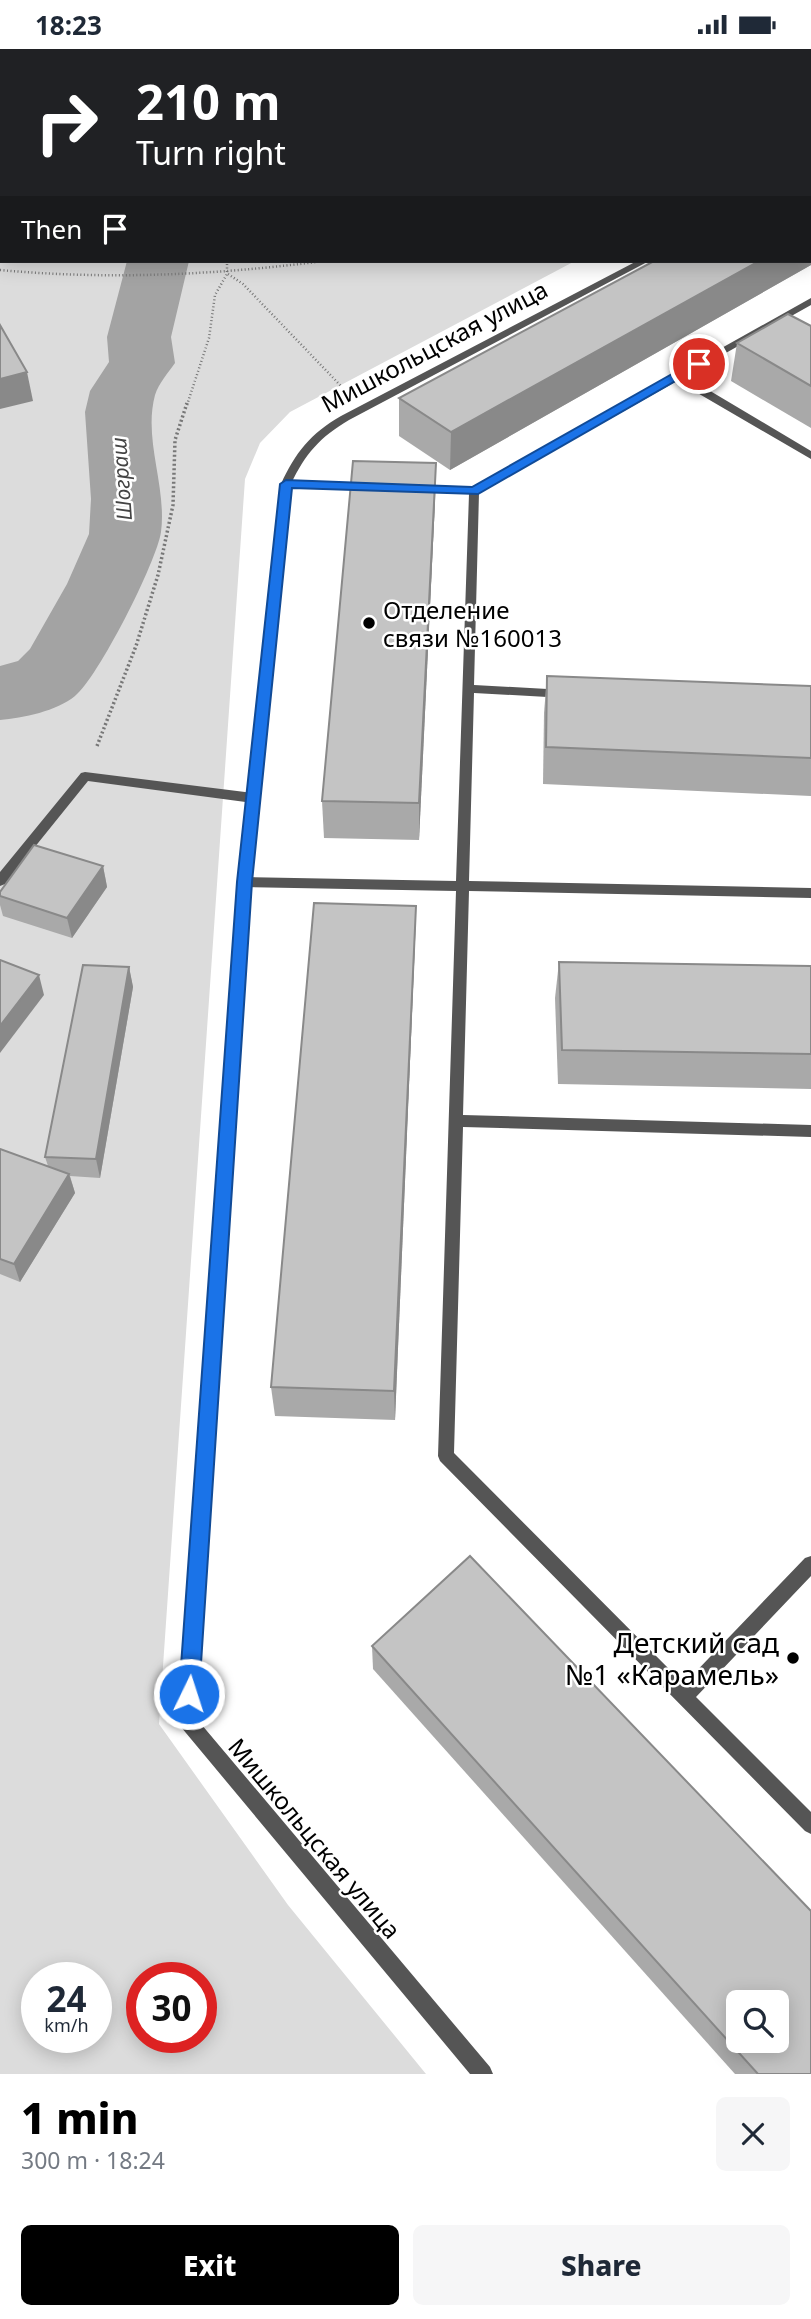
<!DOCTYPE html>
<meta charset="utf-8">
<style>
:root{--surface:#fff;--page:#f6f6f7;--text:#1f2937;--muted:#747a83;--accent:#000}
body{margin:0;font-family:"Noto Sans",sans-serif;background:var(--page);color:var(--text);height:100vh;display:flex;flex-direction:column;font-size:26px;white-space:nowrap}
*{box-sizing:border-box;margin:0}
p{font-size:23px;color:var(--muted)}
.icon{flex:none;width:38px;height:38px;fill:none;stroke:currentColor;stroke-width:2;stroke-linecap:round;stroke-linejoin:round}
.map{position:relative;height:2025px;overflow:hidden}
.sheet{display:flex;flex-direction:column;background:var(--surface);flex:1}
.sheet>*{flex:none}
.banner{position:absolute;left:0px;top:0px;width:812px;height:214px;box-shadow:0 4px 18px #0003;background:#202124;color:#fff;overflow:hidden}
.buttons{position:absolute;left:726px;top:1941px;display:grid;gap:14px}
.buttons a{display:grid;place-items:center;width:63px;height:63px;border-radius:10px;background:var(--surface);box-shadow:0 4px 18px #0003;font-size:35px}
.speed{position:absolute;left:21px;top:1913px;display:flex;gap:14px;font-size:35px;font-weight:700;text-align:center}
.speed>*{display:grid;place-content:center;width:91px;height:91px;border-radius:50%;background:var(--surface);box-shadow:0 4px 18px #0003;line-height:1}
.speed small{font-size:18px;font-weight:400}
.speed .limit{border:10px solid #d22;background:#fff;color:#111}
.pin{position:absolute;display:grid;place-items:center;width:60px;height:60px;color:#fff;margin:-30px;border:4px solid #fff;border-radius:50%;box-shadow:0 2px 7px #0007}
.me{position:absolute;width:77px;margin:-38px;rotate:4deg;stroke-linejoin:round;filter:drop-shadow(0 0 5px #0008)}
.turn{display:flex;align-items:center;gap:24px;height:147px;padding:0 21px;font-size:32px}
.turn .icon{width:91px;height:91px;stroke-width:2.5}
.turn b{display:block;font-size:49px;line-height:60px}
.then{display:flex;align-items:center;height:66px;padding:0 21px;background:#0003;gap:14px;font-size:26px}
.round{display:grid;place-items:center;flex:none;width:74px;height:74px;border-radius:10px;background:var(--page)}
.overview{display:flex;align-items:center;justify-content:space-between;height:119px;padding:0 21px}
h1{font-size:42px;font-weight:800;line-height:52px;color:var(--accent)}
.primary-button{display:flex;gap:14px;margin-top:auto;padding:14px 21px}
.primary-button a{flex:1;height:80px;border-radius:10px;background:var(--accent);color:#fff;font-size:28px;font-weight:800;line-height:80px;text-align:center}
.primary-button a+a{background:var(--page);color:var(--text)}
.status{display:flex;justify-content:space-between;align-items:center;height:49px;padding:0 35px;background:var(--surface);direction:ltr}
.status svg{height:19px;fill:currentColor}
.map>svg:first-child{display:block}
</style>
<div class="status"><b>18:23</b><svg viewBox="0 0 49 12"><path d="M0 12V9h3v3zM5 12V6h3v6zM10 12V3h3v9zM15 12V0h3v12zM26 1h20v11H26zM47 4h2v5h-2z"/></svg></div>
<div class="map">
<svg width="811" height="2025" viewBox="0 0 811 2025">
<rect width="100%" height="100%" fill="#fff"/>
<g fill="#dcdcdc" fill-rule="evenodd">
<polygon points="85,0 811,0 811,87 810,2 81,2"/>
<path d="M0 30 2 212H575L290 363 260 394 245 430 159 1675 288 1856 426 2025H0ZM37 1928H96V1988H37ZM142 1928H201V1988H142Z"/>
</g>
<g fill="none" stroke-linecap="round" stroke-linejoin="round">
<g fill="#a3a3a3" fill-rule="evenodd">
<polygon points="212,0 267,0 211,2"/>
<path d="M127 212H189L171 288 175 314C168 324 159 334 155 346 143 391 167 437 161 483 157 512 98 629 75 647 57 662 23 669 0 671V617L18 612 30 600 67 535 89 485 91 450 85 363 90 342 109 313 107 288Z"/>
</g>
<g stroke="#777" stroke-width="2.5" stroke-dasharray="1 2.5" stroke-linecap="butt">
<polyline points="264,2 267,0"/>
<path d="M0 221C109 231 215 226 324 212"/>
<polyline points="228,225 243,235 341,337"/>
<polyline points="187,356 209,289 215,246 227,225 227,212"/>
</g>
<polyline stroke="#777" stroke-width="3.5" stroke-dasharray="2 2.5" stroke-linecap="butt" points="97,697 136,597 158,526 173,456 175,391 187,354"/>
<g fill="#555" fill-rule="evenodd">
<polygon points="47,0 57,0 45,2"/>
<polygon points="811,249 811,256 685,327 811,402 811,410 677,332 479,444 474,636 565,641 571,645 565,649 474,644 469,832 811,839 811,849 469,842 463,1066 811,1076 811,1088 463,1078 454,1404 684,1635 805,1509 811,1507 811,1527 696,1648 811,1763 811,1785 805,1782 440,1412 438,1407 456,842 244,838 238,833 244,828 456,832 469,445 417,443 412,440 417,437 472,439"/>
<polygon points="286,432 368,435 373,438 368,441 282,437 281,435"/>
<polygon points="85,723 253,744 259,749 253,754 88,732 5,835 0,837 0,823 81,724"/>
</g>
<g fill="#555" fill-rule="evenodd">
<polygon points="811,120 811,126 810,127 810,120"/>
<path d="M637 212H649L349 371C320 388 305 405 291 435L250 833 196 1669 490 2018 493 2025H470L181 1678 178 1672 238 833 281 435C295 404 311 384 341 367Z"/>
</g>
</g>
<g fill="#a9a9a9">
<polygon points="811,167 811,216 450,421 399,387 399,349"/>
<polygon points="811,277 811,379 731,332 737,294"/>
<polygon points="435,452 419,791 324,789 322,752"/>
<polygon points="547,627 811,637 811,747 543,735 544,664"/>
<polygon points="103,817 107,838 72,889 3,867 0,856 0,843"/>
<polygon points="416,857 415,893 395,1371 275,1367 271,1338"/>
<polygon points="559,913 811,917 811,1040 558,1035 555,949"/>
<polygon points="129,918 133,938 100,1129 70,1127 75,1144 20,1233 0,1225 0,1100 48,1117 45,1108"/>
<polygon points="372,1597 811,2025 735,2025 373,1620"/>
</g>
<g fill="#898989">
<polygon points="0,0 18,0 13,2 2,2 2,6 0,7"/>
<polygon points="810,183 811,216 450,421 451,383 759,212 810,212"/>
<polygon points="27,323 33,352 0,360 0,330"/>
<polygon points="436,414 435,452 419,791 419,754"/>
<polygon points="103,817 107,838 72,889 67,869"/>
<polygon points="416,857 415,893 395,1371 394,1342"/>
<polygon points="129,918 133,938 100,1129 96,1110"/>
<polygon points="39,926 44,946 0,1004 0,977"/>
<polygon points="69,1125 75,1144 20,1233 14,1215"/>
</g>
<g fill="#c4c4c4" stroke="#898989" stroke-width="2" fill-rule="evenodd">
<polygon points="654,212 759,212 451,383 399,349"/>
<polygon points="788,265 811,277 811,337 737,294"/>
<polygon points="0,276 27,323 0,330"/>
<polygon points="353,412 436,414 419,754 322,752"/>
<polygon points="547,627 811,637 811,709 546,698"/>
<polygon points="34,796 103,817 67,869 0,847 0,843"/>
<polygon points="314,854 416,857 394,1342 271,1338"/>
<polygon points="0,911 39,926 0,977"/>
<polygon points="559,913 811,917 811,1005 562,1001"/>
<polygon points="83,916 129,918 96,1110 45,1108"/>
<polygon points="0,1100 69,1125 14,1215 0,1210"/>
<path d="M470 1507 811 1862V2025H758L372 1597ZM738 1953H777V1992H738Z"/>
</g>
<polygon fill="#1a73e8" stroke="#114b97" stroke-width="2" points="695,312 705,315 478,445 292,439 252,833 199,1645 196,1652 189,1655 182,1652 179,1645 237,833 280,435 286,431 472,438"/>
<g fill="#000" stroke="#fff" stroke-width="2.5">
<circle cx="369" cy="574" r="7"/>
<circle cx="793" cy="1609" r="7"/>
</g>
<g text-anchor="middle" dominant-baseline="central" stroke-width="5" stroke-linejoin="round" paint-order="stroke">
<g font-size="21" font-style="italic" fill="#444" stroke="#fff">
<text transform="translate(121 430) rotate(-94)">Шограш</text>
</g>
<g font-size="24" fill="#000" stroke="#fff">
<text transform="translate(434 297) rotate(-28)">Мишкольцская улица</text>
<text transform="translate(315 1789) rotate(50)">Мишкольцская улица</text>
</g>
<g font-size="24" fill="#000" stroke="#fff" text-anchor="start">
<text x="383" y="560">Отделение<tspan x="383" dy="28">связи №160013</tspan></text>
</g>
<g font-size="28" fill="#000" stroke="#fff" text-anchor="end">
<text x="779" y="1593">Детский сад<tspan x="779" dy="32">№1 «Карамель»</tspan></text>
</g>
</g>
</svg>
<div class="buttons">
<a><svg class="icon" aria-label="search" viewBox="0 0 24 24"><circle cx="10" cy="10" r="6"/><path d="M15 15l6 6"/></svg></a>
</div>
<div class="speed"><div>24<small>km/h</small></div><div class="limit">30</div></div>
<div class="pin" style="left:699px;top:315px;background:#d93025"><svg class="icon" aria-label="arrive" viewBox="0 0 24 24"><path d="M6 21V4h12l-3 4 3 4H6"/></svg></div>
<svg class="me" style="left:189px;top:1645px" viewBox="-20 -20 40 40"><circle r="17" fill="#1a73e8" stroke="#fff" stroke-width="3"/><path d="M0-11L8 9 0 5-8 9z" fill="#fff"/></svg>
<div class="banner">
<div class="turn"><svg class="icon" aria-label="right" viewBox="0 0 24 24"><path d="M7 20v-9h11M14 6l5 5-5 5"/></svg><div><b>210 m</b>Turn right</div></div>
<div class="then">Then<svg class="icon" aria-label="arrive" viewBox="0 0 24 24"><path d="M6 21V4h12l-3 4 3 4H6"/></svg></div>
</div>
</div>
<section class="sheet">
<div class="overview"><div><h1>1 min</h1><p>300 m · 18:24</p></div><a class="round"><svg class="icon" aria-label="close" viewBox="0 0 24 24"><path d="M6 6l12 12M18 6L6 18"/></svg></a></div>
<div class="primary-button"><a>Exit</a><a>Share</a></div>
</section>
